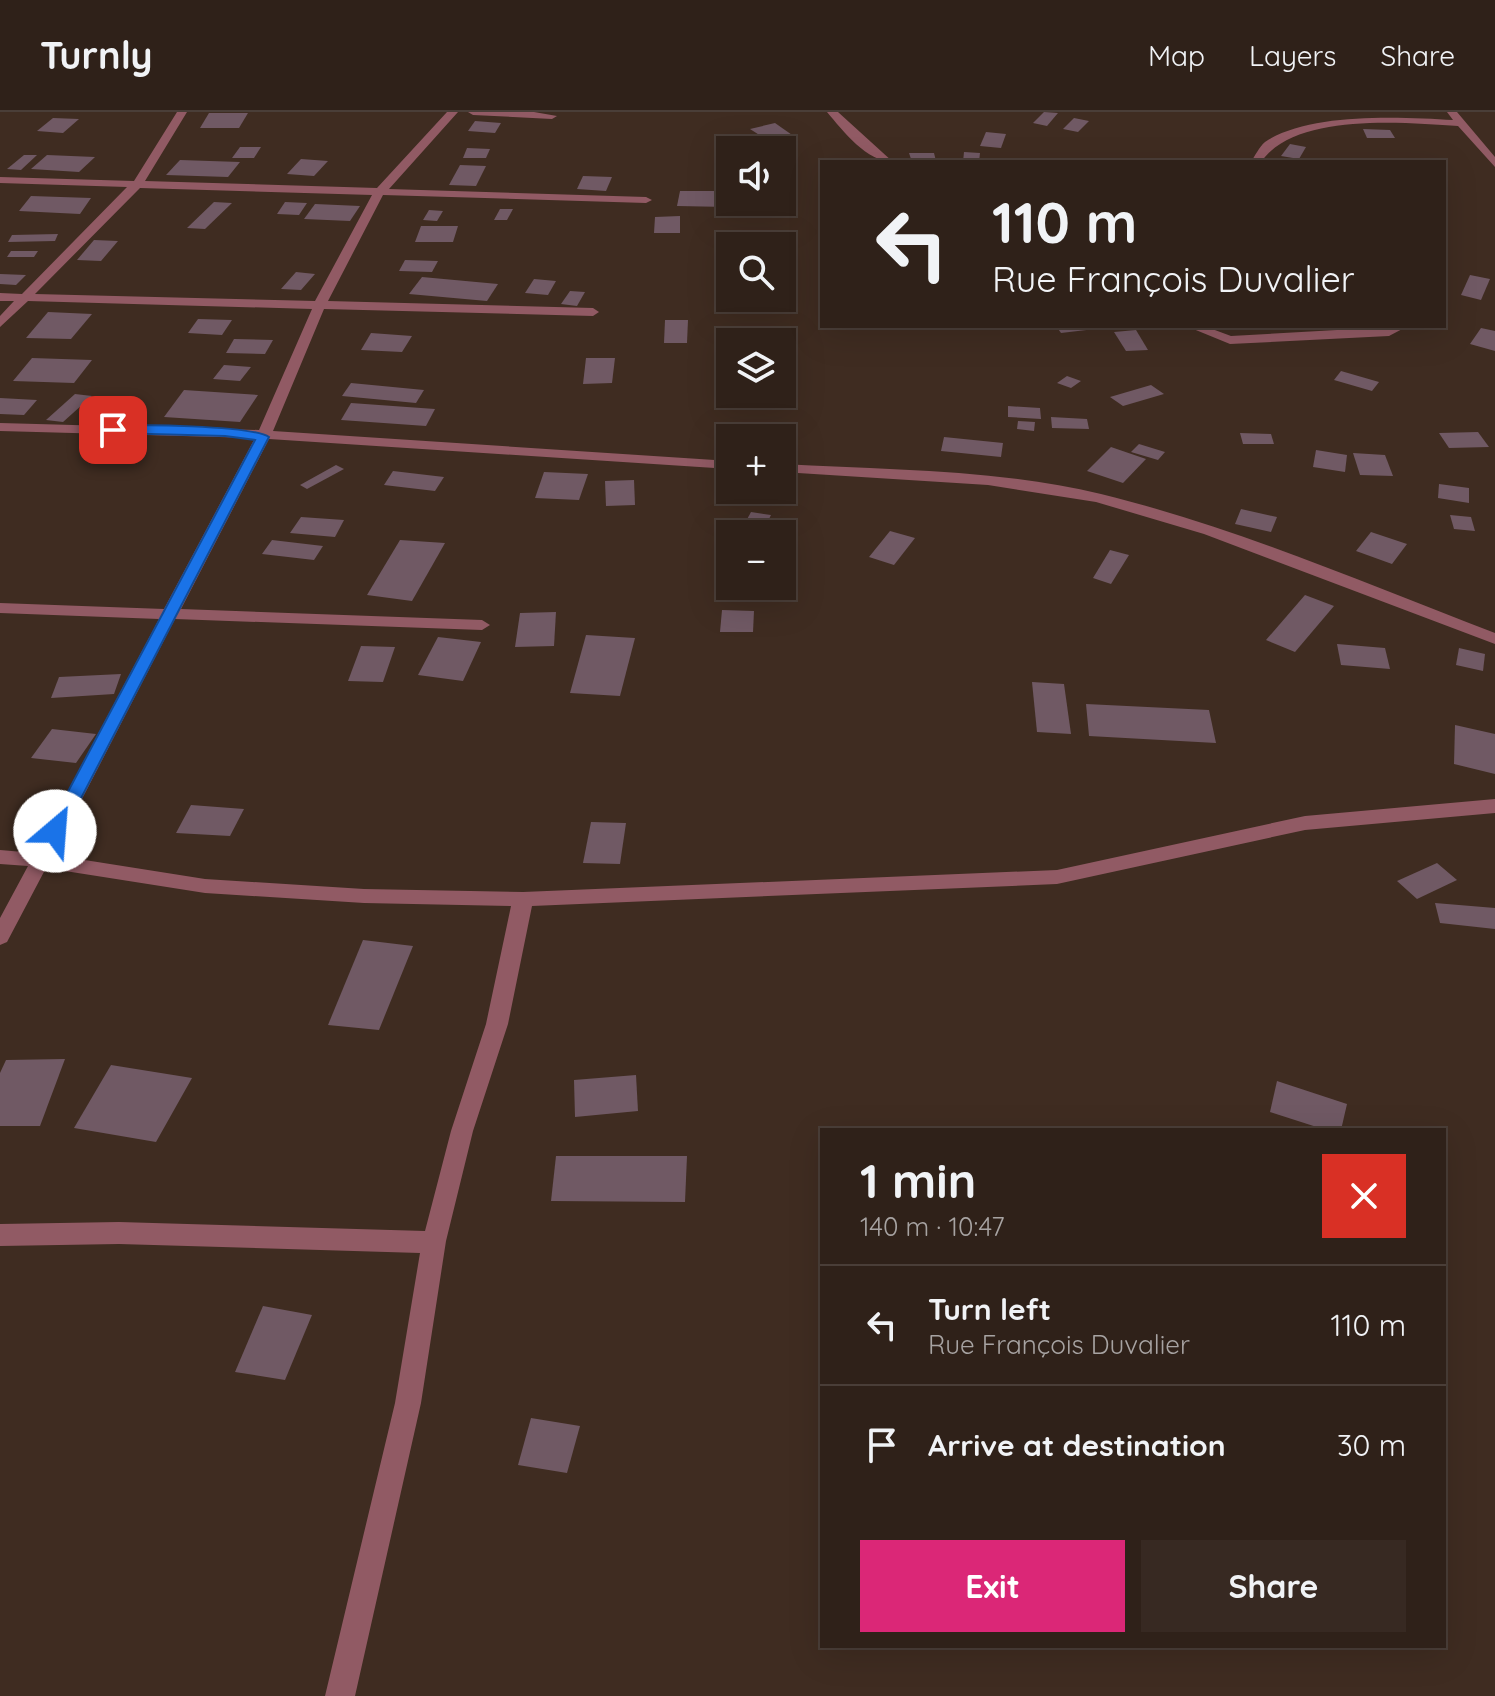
<!DOCTYPE html>
<meta charset="utf-8">
<style>
:root{--surface:#2f2119;--page:#372922;--text:#f1f3f6;--muted:#a7a3a2;--line:#4a3e38;--accent:#db2777}
body{margin:0;font-family:Quicksand,sans-serif;background:var(--page);color:var(--text);height:100vh;display:flex;flex-direction:column;font-size:30px;white-space:nowrap}
*{box-sizing:border-box;margin:0}
p{font-size:26px;color:var(--muted)}
.icon{flex:none;width:44px;height:44px;fill:none;stroke:currentColor;stroke-width:2;stroke-linecap:round;stroke-linejoin:round}
.map{position:relative;flex:1;overflow:hidden}
.side{position:absolute;left:820px;top:1016px;width:626px;height:520px;display:flex;flex-direction:column;background:var(--surface);border-radius:0px;box-shadow:0 8px 32px #0002,0 0 0 2px var(--line)}
.side>*{flex:none}
.guide{position:absolute;left:820px;top:48px;width:626px;height:168px;border-radius:0px;box-shadow:0 8px 32px #0002,0 0 0 2px var(--line);background:#2f2119;color:var(--text);overflow:hidden}
.fabs{position:absolute;left:716px;top:24px;display:grid;gap:16px}
.fabs a{display:grid;place-items:center;width:80px;height:80px;border-radius:0px;background:var(--surface);box-shadow:0 8px 32px #0002,0 0 0 2px var(--line);font-size:40px}
.pin{position:absolute;display:grid;place-items:center;width:68px;height:68px;color:#fff;margin:-34px;border-radius:16px;box-shadow:0 4px 12px #0006}
.me{position:absolute;width:88px;margin:-44px;rotate:27deg;stroke-linejoin:round;filter:drop-shadow(0 0 6px #0008)}
.turn{display:flex;align-items:center;gap:28px;height:168px;padding:0 40px;font-size:36px}
.turn .icon{width:104px;height:104px;stroke-width:2.5}
.turn b{display:block;font-size:56px;line-height:68px}
.round{display:grid;place-items:center;flex:none;width:84px;height:84px;border-radius:0px;background:var(--page)}
.headline{display:flex;align-items:center;justify-content:space-between;height:136px;padding:0 40px}
h1{font-size:48px;font-weight:700;line-height:60px}
.cta{display:flex;gap:16px;margin-top:auto;padding:16px 40px}
.cta a{flex:1;height:92px;border-radius:0px;background:var(--accent);color:#fff;font-size:32px;font-weight:700;line-height:92px;text-align:center}
.cta a+a{background:var(--page);color:var(--text)}
ul{padding:0;list-style:none}
li{display:flex;align-items:center;gap:24px;height:120px;padding:0 40px;border-top:2px solid var(--line)}
li div{flex:1}
li b{display:block;font-size:30px}
li em{font-style:normal}
header{display:flex;align-items:center;gap:48px;box-sizing:border-box;height:112px;padding:0 40px;background:var(--surface);border-bottom:2px solid var(--line)}
header strong{font-size:38px}
nav{display:flex;gap:44px;margin-inline-start:auto;font-size:28px}
.map>svg:first-child{display:block}
</style>
<header>
<strong>Turnly</strong>
<nav><a>Map</a><a>Layers</a><a>Share</a></nav>
</header>
<div class="map">
<svg width="1495" height="1584" viewBox="0 0 1495 1584">
<rect width="100%" height="100%" fill="#3f2c21"/>
<g fill="#705964">
<polygon points="1044,0 1058,1 1047,14 1033,11"/>
<polygon points="209,1 248,1 239,16 200,16"/>
<polygon points="53,6 79,7 63,21 37,19"/>
<polygon points="1074,6 1089,9 1078,20 1063,17"/>
<polygon points="475,9 501,11 495,21 468,19"/>
<polygon points="775,11 795,25 770,30 750,17"/>
<polygon points="1363,17 1390,18 1395,26 1367,26"/>
<polygon points="986,20 1006,22 1001,36 980,34"/>
<polygon points="1290,32 1306,35 1299,47 1281,44"/>
<polygon points="240,35 261,35 254,46 232,46"/>
<polygon points="467,36 490,37 486,46 463,46"/>
<polygon points="964,40 980,41 979,50 963,50"/>
<polygon points="909,41 934,41 936,49 912,50"/>
<polygon points="24,43 37,43 21,58 7,57"/>
<polygon points="47,43 95,45 79,60 31,57"/>
<polygon points="301,47 328,49 314,64 287,62"/>
<polygon points="180,48 240,50 228,65 166,63"/>
<polygon points="460,53 486,54 476,74 449,73"/>
<polygon points="583,64 612,65 606,79 577,77"/>
<polygon points="680,79 730,79 728,95 677,94"/>
<polygon points="31,84 91,86 80,102 19,99"/>
<polygon points="214,90 232,91 205,117 187,116"/>
<polygon points="285,90 307,91 299,103 277,102"/>
<polygon points="315,92 360,94 350,109 304,107"/>
<polygon points="500,97 513,97 507,108 494,108"/>
<polygon points="429,98 443,99 437,109 423,108"/>
<polygon points="680,104 680,121 654,121 655,105"/>
<polygon points="421,114 458,114 453,130 415,130"/>
<polygon points="58,122 55,129 8,130 12,123"/>
<polygon points="94,128 118,129 101,149 77,148"/>
<polygon points="11,139 38,139 34,145 7,145"/>
<polygon points="405,148 438,149 432,160 399,159"/>
<polygon points="296,160 315,162 301,178 281,177"/>
<polygon points="0,162 26,163 16,173 0,172"/>
<polygon points="1470,163 1490,167 1481,188 1461,183"/>
<polygon points="422,165 498,172 487,189 409,182"/>
<polygon points="534,167 556,169 548,183 525,181"/>
<polygon points="570,179 585,180 577,194 561,192"/>
<polygon points="48,200 92,202 71,227 26,226"/>
<polygon points="198,207 232,208 222,223 188,221"/>
<polygon points="665,208 688,208 687,231 664,231"/>
<polygon points="1056,214 1092,214 1095,217 1061,221"/>
<polygon points="1481,216 1495,219 1495,239 1470,232"/>
<polygon points="1136,218 1148,238 1126,239 1114,220"/>
<polygon points="371,221 412,224 402,240 361,238"/>
<polygon points="234,227 273,228 265,242 226,241"/>
<polygon points="32,246 92,248 74,271 13,269"/>
<polygon points="586,246 615,246 612,271 583,272"/>
<polygon points="224,253 251,255 240,269 213,267"/>
<polygon points="1341,259 1379,270 1372,279 1334,268"/>
<polygon points="1067,264 1081,269 1071,276 1057,271"/>
<polygon points="351,271 424,278 416,291 342,284"/>
<polygon points="1151,273 1164,282 1123,294 1110,285"/>
<polygon points="184,278 258,283 240,310 164,305"/>
<polygon points="75,282 92,284 63,310 46,308"/>
<polygon points="0,286 37,288 24,303 0,302"/>
<polygon points="351,291 435,297 426,314 341,308"/>
<polygon points="1008,294 1040,296 1041,307 1008,305"/>
<polygon points="1051,305 1087,307 1089,317 1052,316"/>
<polygon points="1018,309 1035,310 1034,319 1017,317"/>
<polygon points="1478,320 1489,335 1449,336 1439,321"/>
<polygon points="1240,321 1271,322 1274,332 1243,332"/>
<polygon points="944,325 1003,331 1001,345 941,339"/>
<polygon points="1139,332 1165,340 1158,348 1131,340"/>
<polygon points="1111,335 1146,347 1123,371 1087,359"/>
<polygon points="1316,338 1347,343 1345,360 1313,355"/>
<polygon points="1353,341 1385,343 1393,364 1360,363"/>
<polygon points="336,353 344,357 307,377 300,373"/>
<polygon points="393,359 444,365 435,379 384,373"/>
<polygon points="544,360 588,362 579,388 535,386"/>
<polygon points="634,368 635,393 606,394 605,369"/>
<polygon points="1439,372 1469,376 1469,391 1438,386"/>
<polygon points="1241,397 1277,405 1271,420 1235,412"/>
<polygon points="751,400 771,403 765,415 745,411"/>
<polygon points="1450,403 1471,405 1475,419 1454,417"/>
<polygon points="301,405 344,408 335,425 290,421"/>
<polygon points="890,419 915,426 894,453 869,445"/>
<polygon points="1371,420 1407,432 1392,452 1356,439"/>
<polygon points="272,428 323,434 314,448 262,442"/>
<polygon points="400,428 445,431 412,489 367,483"/>
<polygon points="1110,438 1129,443 1111,472 1093,466"/>
<polygon points="1305,483 1334,494 1295,540 1266,528"/>
<polygon points="722,498 754,499 753,520 720,520"/>
<polygon points="556,500 554,534 515,535 520,501"/>
<polygon points="586,523 635,526 620,584 570,581"/>
<polygon points="438,525 481,530 463,569 418,563"/>
<polygon points="1337,532 1385,536 1390,557 1341,553"/>
<polygon points="361,534 395,535 383,570 348,569"/>
<polygon points="1459,536 1485,542 1483,559 1456,553"/>
<polygon points="121,562 114,582 51,586 59,565"/>
<polygon points="1032,570 1064,572 1071,622 1037,620"/>
<polygon points="1086,592 1209,598 1216,631 1089,624"/>
<polygon points="1455,613 1495,622 1495,662 1454,652"/>
<polygon points="52,617 96,622 76,651 31,646"/>
<polygon points="191,693 244,697 230,724 176,721"/>
<polygon points="591,710 626,711 620,752 583,751"/>
<polygon points="1437,751 1457,768 1417,787 1397,769"/>
<polygon points="1435,791 1495,796 1495,817 1440,811"/>
<polygon points="363,828 413,834 379,918 328,913"/>
<polygon points="65,947 40,1014 0,1014 0,961 6,948"/>
<polygon points="111,953 192,966 156,1030 74,1016"/>
<polygon points="636,963 638,999 575,1005 574,968"/>
<polygon points="1277,969 1347,992 1341,1018 1326,1018 1270,1000"/>
<polygon points="556,1044 687,1044 685,1090 551,1089"/>
<polygon points="263,1194 312,1203 285,1268 235,1260"/>
<polygon points="531,1306 580,1314 567,1361 518,1353"/>
</g>
<g fill="none" stroke-linecap="round" stroke-linejoin="round">
<g fill="#915a64" fill-rule="evenodd">
<path d="M177 0H187L145 69 377 76 447 0H458L389 77 646 85 652 88 646 91 383 83 328 189 593 196 599 200 593 204 324 197 273 319 730 349V357L269 327 181 497 482 508 490 513 482 518 175 507 53 743 205 767 364 777 523 780 1057 758 1305 704 1495 687V701L1305 718 1057 772 532 794 508 912 473 1019 446 1129 421 1291 355 1584H325L395 1291 420 1141 119 1132 0 1134V1112L119 1110 425 1119 451 1019 486 912 511 794 364 791 205 781 46 756 7 830 0 833V806L28 754 0 752V738L35 741 159 507 0 501V491L164 497 255 326 0 319V311L259 318 312 197 28 189 0 215V204L14 189H0V181L22 182 127 75 0 71V65L134 69ZM140 76 372 83 315 189 35 182Z"/>
<polygon points="468,0 534,0 557,4 552,7 473,3"/>
<path d="M827 0H838L893 50C867 50 843 19 827 0Z"/>
<path d="M1447 0H1457L1495 45V55L1458 14C1404 11 1296 0 1261 50H1251C1255 44 1259 35 1265 30 1309 0 1401 5 1453 8Z"/>
<polygon points="1186,214 1204,214 1231,224 1408,214 1389,224 1230,232"/>
<path d="M782 352C887 358 998 357 1101 382 1236 415 1366 472 1495 521V532L1204 422 1096 390 988 373 782 360Z"/>
</g>
</g>
<path fill="#1a73e8" stroke="#114b97" stroke-width="2" d="M108 315C131 311 254 314 269 325L64 719 55 725 47 719 255 328 225 324 113 321 106 318Z"/>
</svg>
<div class="fabs">
<a><svg class="icon" aria-label="sound" viewBox="0 0 24 24"><path d="M4 9h4l5-4v14l-5-4H4zM17 9q2 3 0 6"/></svg></a>
<a><svg class="icon" aria-label="search" viewBox="0 0 24 24"><circle cx="10" cy="10" r="6"/><path d="M15 15l6 6"/></svg></a>
<a><svg class="icon" aria-label="layers" viewBox="0 0 24 24"><path d="M12 4l9 5-9 5-9-5zM3 14l9 5 9-5"/></svg></a>
<a>+</a>
<a>−</a>
</div>
<div class="pin" style="left:113px;top:318px;background:#d93025"><svg class="icon" aria-label="arrive" viewBox="0 0 24 24"><path d="M6 21V4h12l-3 4 3 4H6"/></svg></div>
<svg class="me" style="left:55px;top:719px" viewBox="-20 -20 40 40"><circle r="19" fill="#fff"/><path d="M0-13L10 11 0 6-10 11z" fill="#1a73e8"/></svg>
<div class="guide">
<div class="turn"><svg class="icon" aria-label="left" viewBox="0 0 24 24"><path d="M17 20v-9H6M10 6l-5 5 5 5"/></svg><div><b>110 m</b>Rue François Duvalier</div></div>
</div>
<section class="side">
<div class="headline"><div><h1>1 min</h1><p>140 m · 10:47</p></div><a class="round" style="background:#d93025;color:#fff"><svg class="icon" aria-label="close" viewBox="0 0 24 24"><path d="M6 6l12 12M18 6L6 18"/></svg></a></div>
<ul>
<li><svg class="icon" aria-label="left" viewBox="0 0 24 24"><path d="M17 20v-9H6M10 6l-5 5 5 5"/></svg><div><b>Turn left</b><p>Rue François Duvalier</p></div><em>110 m</em></li>
<li><svg class="icon" aria-label="arrive" viewBox="0 0 24 24"><path d="M6 21V4h12l-3 4 3 4H6"/></svg><div><b>Arrive at destination</b></div><em>30 m</em></li>
</ul>
<div class="cta"><a>Exit</a><a>Share</a></div>
</section>
</div>
